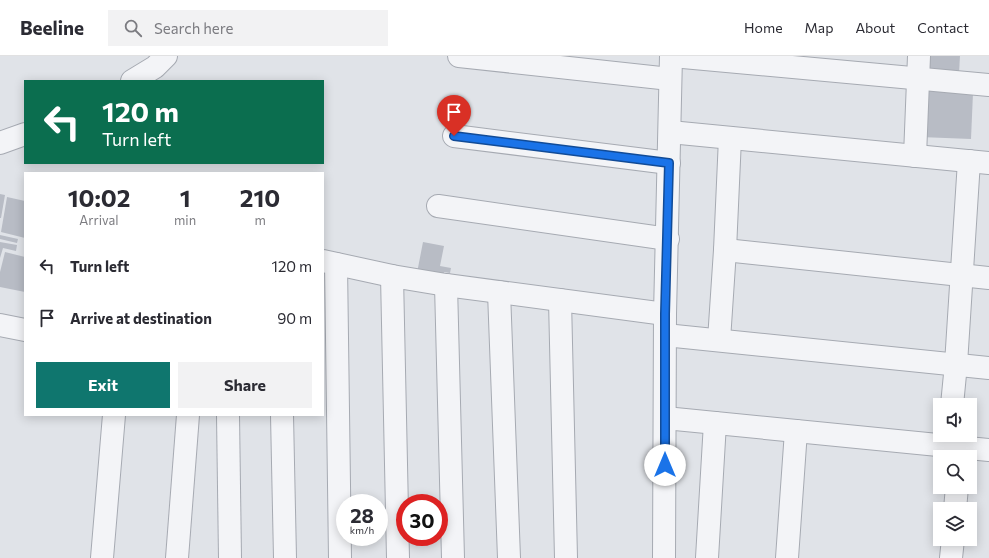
<!DOCTYPE html>
<style>
:root{--surface:#fff;--page:#f2f2f3;--text:#2b2b33;--muted:#7c7c81;--line:#e1e1e2;--accent:#0f766e}
body{margin:0;font-family:Commissioner,sans-serif;background:var(--page);color:var(--text);height:100vh;display:flex;flex-direction:column;font-size:15px;white-space:nowrap}
*{box-sizing:border-box;margin:0}
p{font-size:13px;color:var(--muted)}
.icon{flex:none;width:22px;height:22px;fill:none;stroke:currentColor;stroke-width:2;stroke-linecap:round;stroke-linejoin:round}
.map{position:relative;flex:1;overflow:hidden}
.details{position:absolute;left:24px;top:116px;width:300px;height:244px;display:flex;flex-direction:column;background:var(--surface);border-radius:0px;box-shadow:0 2px 10px #0003}
.details>*{flex:none}
.top-card{position:absolute;left:24px;top:24px;width:300px;height:84px;border-radius:0px;box-shadow:0 2px 10px #0003;background:#0b6e4f;color:#fff;overflow:hidden}
.tools{position:absolute;left:933px;top:342px;display:grid;gap:8px}
.tools a{display:grid;place-items:center;width:44px;height:44px;border-radius:0px;background:var(--surface);box-shadow:0 2px 10px #0003;font-size:20px}
.speed{position:absolute;left:336px;top:438px;display:flex;gap:8px;font-size:20px;font-weight:700;text-align:center}
.speed>*{display:grid;place-content:center;width:52px;height:52px;border-radius:50%;background:var(--surface);box-shadow:0 2px 10px #0003;line-height:1}
.speed small{font-size:10px;font-weight:400}
.speed .limit{border:6px solid #d22;background:#fff;color:#111}
.pin{position:absolute;display:grid;place-items:center;width:34px;height:34px;color:#fff;margin:-41px -17px;border-radius:50% 50% 50% 0;rotate:-45deg;box-shadow:0 0 4px #0007}
.pin .icon{rotate:45deg}
.me{position:absolute;width:44px;margin:-22px;rotate:0deg;stroke-linejoin:round;filter:drop-shadow(0 0 3px #0008)}
.turn{display:flex;align-items:center;gap:14px;height:84px;padding:0 12px;font-size:18px}
.turn .icon{width:52px;height:52px;stroke-width:2.5}
.turn b{display:block;font-size:28px;line-height:34px}
.eta{display:flex;justify-content:space-evenly;align-items:center;height:68px;text-align:center}
.eta b{font-size:24px;font-weight:700;line-height:28px}
.cta{display:flex;gap:8px;margin-top:auto;padding:8px 12px}
.cta a{flex:1;height:46px;border-radius:0px;background:var(--accent);color:#fff;font-size:16px;font-weight:700;line-height:46px;text-align:center}
.cta a+a{background:var(--page);color:var(--text)}
ul{padding:0;list-style:none}
li{display:flex;align-items:center;gap:12px;height:52px;padding:0 12px}
li div{flex:1}
li b{display:block;font-size:15px}
li em{font-style:normal}
header{display:flex;align-items:center;gap:24px;box-sizing:border-box;height:56px;padding:0 20px;background:var(--surface);border-bottom:1px solid var(--line)}
header strong{font-size:19px}
nav{display:flex;gap:22px;margin-inline-start:auto;font-size:14px}
.search{width:280px;height:36px;background:var(--page);display:flex;align-items:center;gap:10px;box-sizing:border-box;padding:0 14px;border-radius:0px;color:var(--muted);font-size:15px}
.map>svg:first-child{display:block}
</style>
<header>
<strong>Beeline</strong>
<div class="search"><svg class="icon" aria-label="search" viewBox="0 0 24 24"><circle cx="10" cy="10" r="6"/><path d="M15 15l6 6"/></svg>Search here</div>
<nav><a>Home</a><a>Map</a><a>About</a><a>Contact</a></nav>
</header>
<div class="map">
<svg width="989" height="502" viewBox="0 0 989 502">
<rect width="100%" height="100%" fill="#e0e3e8"/>
<g fill="#b8bcc5">
<polygon points="923,0 960,0 959,17 923,14"/>
<polygon points="921,28 973,37 971,83 920,81"/>
<polygon points="0,138 5,139 1,162 0,162"/>
<polygon points="7,141 25,145 25,182 1,176"/>
<polygon points="0,179 18,183 17,187 0,183"/>
<polygon points="0,186 17,189 16,195 3,192 0,202"/>
<polygon points="423,186 444,190 440,210 451,212 450,217 444,216 443,221 417,217"/>
<polygon points="5,196 25,201 25,236 0,231 0,216"/>
</g>
<g fill="none" stroke-linecap="round" stroke-linejoin="round">
<defs>
<g id="minor">
<polyline points="459,0 670,23"/>
<polyline points="672,0 989,29"/>
<polyline points="132,25 155,11 166,0"/>
<polyline points="670,76 989,107"/>
<polyline points="454,80 669,107"/>
<polyline points="0,87 25,78"/>
<polyline points="915,100 919,0"/>
<polyline points="438,150 668,183"/>
<polyline points="725,194 989,222"/>
<polyline points="323,205 392,220"/>
<polyline points="336,208 340,502"/>
<polyline points="446,229 453,502"/>
<polyline points="499,236 509,502"/>
<polyline points="560,244 566,502"/>
<polyline points="0,269 25,274"/>
<polyline points="665,279 989,312"/>
<polyline points="719,284 725,194 730,82"/>
<polyline points="952,349 956,308 969,105"/>
<polyline points="228,359 230,502"/>
<polyline points="282,359 285,502"/>
<polyline points="665,362 989,394"/>
<polyline points="955,453 957,431"/>
<polyline points="102,502 114,359"/>
<polyline points="177,502 188,359"/>
<polyline points="398,502 392,220 446,229 665,258"/>
<polyline points="664,502 665,258 671,0"/>
<polyline points="707,502 715,367"/>
<polyline points="787,502 796,375"/>
<polyline points="951,502 953,483"/>
</g>
</defs>
<use href="#minor" stroke="#a6aab2" stroke-width="24"/>
<use href="#minor" stroke="#f3f4f7" stroke-width="22"/>
</g>
<g fill="none" stroke-linecap="round" stroke-linejoin="round">
<defs>
<polyline id="route" points="454,80 669,107 665,258 665,409"/>
</defs>
<use href="#route" stroke="#114b97" stroke-width="10"/>
<use href="#route" stroke="#1a73e8" stroke-width="7"/>
</g>
</svg>
<div class="tools">
<a><svg class="icon" aria-label="sound" viewBox="0 0 24 24"><path d="M4 9h4l5-4v14l-5-4H4zM17 9q2 3 0 6"/></svg></a>
<a><svg class="icon" aria-label="search" viewBox="0 0 24 24"><circle cx="10" cy="10" r="6"/><path d="M15 15l6 6"/></svg></a>
<a><svg class="icon" aria-label="layers" viewBox="0 0 24 24"><path d="M12 4l9 5-9 5-9-5zM3 14l9 5 9-5"/></svg></a>
</div>
<div class="speed"><div>28<small>km/h</small></div><div class="limit">30</div></div>
<div class="pin" style="left:454px;top:80px;background:#d93025"><svg class="icon" aria-label="arrive" viewBox="0 0 24 24"><path d="M6 21V4h12l-3 4 3 4H6"/></svg></div>
<svg class="me" style="left:665px;top:409px" viewBox="-20 -20 40 40"><circle r="19" fill="#fff"/><path d="M0-13L10 11 0 6-10 11z" fill="#1a73e8"/></svg>
<div class="top-card">
<div class="turn"><svg class="icon" aria-label="left" viewBox="0 0 24 24"><path d="M17 20v-9H6M10 6l-5 5 5 5"/></svg><div><b>120 m</b>Turn left</div></div>
</div>
<section class="details">
<div class="eta">
<div><b>10:02</b><p>Arrival</p></div>
<div><b>1</b><p>min</p></div>
<div><b>210</b><p>m</p></div>
</div>
<ul>
<li><svg class="icon" aria-label="left" viewBox="0 0 24 24"><path d="M17 20v-9H6M10 6l-5 5 5 5"/></svg><div><b>Turn left</b></div><em>120 m</em></li>
<li><svg class="icon" aria-label="arrive" viewBox="0 0 24 24"><path d="M6 21V4h12l-3 4 3 4H6"/></svg><div><b>Arrive at destination</b></div><em>90 m</em></li>
</ul>
<div class="cta"><a>Exit</a><a>Share</a></div>
</section>
</div>
